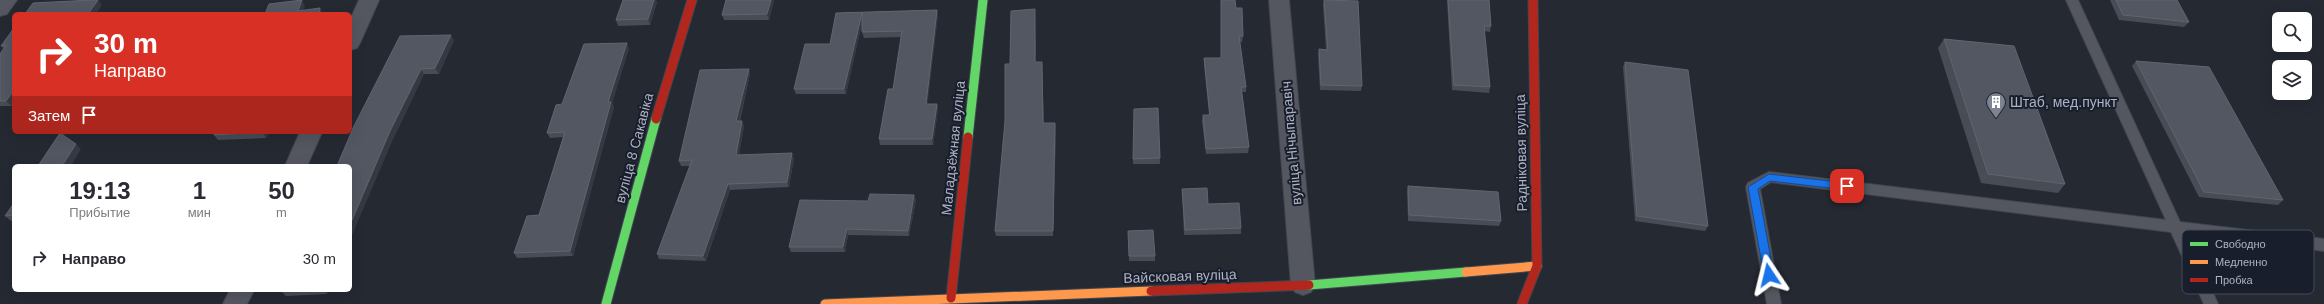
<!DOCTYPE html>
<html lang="ru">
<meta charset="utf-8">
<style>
:root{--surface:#fff;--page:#f2f2f3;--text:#2b2b33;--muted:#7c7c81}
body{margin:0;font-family:Arial,sans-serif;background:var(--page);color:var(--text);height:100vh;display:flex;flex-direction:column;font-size:15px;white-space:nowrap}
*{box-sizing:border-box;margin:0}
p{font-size:13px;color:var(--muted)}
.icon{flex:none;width:22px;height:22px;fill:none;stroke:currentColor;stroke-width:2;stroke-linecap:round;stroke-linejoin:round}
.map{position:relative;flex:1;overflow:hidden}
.panel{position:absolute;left:12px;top:164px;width:340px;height:128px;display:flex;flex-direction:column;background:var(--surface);border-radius:6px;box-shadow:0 4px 16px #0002}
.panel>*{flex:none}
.top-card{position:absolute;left:12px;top:12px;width:340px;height:122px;border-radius:6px;box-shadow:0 4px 16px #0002;background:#d93025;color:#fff;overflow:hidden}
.controls{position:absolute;left:2272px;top:12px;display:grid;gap:8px}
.controls a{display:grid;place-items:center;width:40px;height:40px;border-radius:6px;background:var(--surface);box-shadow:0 4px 16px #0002;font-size:20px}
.pin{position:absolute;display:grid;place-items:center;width:34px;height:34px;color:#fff;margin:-17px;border-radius:8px;box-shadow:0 2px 6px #0006}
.me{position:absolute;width:44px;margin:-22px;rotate:350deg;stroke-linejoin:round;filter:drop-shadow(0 0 3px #0008)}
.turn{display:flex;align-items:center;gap:14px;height:84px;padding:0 16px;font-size:18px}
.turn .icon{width:52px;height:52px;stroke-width:2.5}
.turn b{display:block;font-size:28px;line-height:34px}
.then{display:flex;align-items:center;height:38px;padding:0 16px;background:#0003;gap:8px;font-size:15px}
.eta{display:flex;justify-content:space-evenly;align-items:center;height:68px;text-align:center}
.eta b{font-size:24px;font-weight:700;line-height:28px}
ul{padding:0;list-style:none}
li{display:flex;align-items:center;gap:12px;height:52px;padding:0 16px}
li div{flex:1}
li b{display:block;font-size:15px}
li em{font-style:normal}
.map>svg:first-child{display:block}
</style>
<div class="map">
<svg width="2324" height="304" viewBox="0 0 2324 304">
<rect width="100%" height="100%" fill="#252932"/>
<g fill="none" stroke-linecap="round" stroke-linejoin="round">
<defs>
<polygon id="lane" points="2066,0 2078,0 2180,222 2324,239 2324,251 2186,233 2218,304 2204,304 2171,232 1771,182 1760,189 1781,304 1767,304 1746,187 1748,183 1769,172 2166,220"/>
<g id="street">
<polygon points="0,0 17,0 7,14 0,16"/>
<polygon points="359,0 379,0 360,43 357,48 350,50 350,20"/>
<polygon points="1269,0 1289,0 1315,285 1311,292 1303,295 1295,292 1291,285"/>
<polygon points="300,132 322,132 307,166 285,166"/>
<polygon points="230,290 254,290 247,304 223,304"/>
</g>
<g id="fast">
<polyline points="968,137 983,0"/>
<polyline points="1309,285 1466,272"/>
<polyline points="606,304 656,119"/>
</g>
<g id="slow">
<polyline points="1466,272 1537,266"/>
<polyline points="825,304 1151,291"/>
</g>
<g id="jam">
<polyline points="656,119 692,0"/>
<polyline points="1151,291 1309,285"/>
<polyline points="951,298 968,137"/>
<polyline points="1522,304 1537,266 1533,0"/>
</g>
</defs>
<use href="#lane" stroke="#42464f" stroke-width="2"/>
<use href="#street" stroke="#42464f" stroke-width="2"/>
<use href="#fast" stroke="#42464f" stroke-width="11"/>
<use href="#slow" stroke="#42464f" stroke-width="11"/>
<use href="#jam" stroke="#42464f" stroke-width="11"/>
<use href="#lane" fill="#555760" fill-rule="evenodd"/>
<use href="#street" fill="#555760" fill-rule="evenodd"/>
<use href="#fast" stroke="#63d668" stroke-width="9"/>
<use href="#slow" stroke="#ff974d" stroke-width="9"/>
<use href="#jam" stroke="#b3261e" stroke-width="9"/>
</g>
<g fill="#484c55">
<polygon points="726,0 774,0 769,20 724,20 722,15"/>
<polygon points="1324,0 1362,86 1361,91 1320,90 1318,55 1319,49 1326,50 1323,5"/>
<polygon points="1447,0 1489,0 1491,26 1490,32 1484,31 1490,87 1489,93 1452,90"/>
<polygon points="2110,0 2177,0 2189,22 2184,27 2119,20"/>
<polygon points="657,2 650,25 618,26 616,20"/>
<polygon points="1236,8 1243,36 1242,42 1240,42 1246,87 1246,92 1242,92 1249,147 1248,153 1206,154 1202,121 1203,115 1209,115 1204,64 1204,58 1221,58"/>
<polygon points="937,10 938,15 927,104 937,104 938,109 933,145 880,145 879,139 893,89 901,37 864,38 862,32 862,23 846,94 796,94 794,89 830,44 836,13"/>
<polygon points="1035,15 1036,62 1042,67 1044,123 1056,128 1053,236 996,236 995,231"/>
<polygon points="14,28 14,102 12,106 0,106 0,54 4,49 1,46"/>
<polygon points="1944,39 2065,184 2058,193 1981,183 1938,48"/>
<polygon points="454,40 439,74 424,74 394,137 354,126"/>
<polygon points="629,48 612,103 614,107 573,256 517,258 514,253 539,215 563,137 550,138 547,133"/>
<polygon points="2136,61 2283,200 2278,205 2199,197 2132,66"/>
<polygon points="1625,62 1708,226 1705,231 1635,221 1623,67"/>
<polygon points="750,74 740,121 742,121 744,126 739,155 794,158 789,187 730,190 706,261 659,259 657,254 690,166 681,166 679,161"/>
<polygon points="1158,108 1160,164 1133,164 1133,159"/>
<polygon points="215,132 269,132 266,138 218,140 214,135"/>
<polygon points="1408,186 1501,221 1499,226 1408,221 1407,191"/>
<polygon points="1182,189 1208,204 1241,228 1241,234 1184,235"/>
<polygon points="914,195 916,200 909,236 848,235 845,252 791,252 789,247 868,201"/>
<polygon points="14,203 14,221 11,221 5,216"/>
<polygon points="1128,231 1155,256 1155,261 1129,261"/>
<polygon points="282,290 329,290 327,294 286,296 281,291"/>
</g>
<g fill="#353942">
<polygon points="98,0 102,5 96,14 88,14"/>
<polygon points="302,0 305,6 302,14 298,11"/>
<polygon points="654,0 656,0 657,2 650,25 648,19"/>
<polygon points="771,0 774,0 769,20 767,14"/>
<polygon points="320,8 324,14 319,14"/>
<polygon points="1035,9 1035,15 1036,68 1035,62"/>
<polygon points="937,10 938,15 927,109 926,104"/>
<polygon points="862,13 863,19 846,94 844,89"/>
<polygon points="451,35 454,40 439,74 435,68"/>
<polygon points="627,43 629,48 612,103 614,107 573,256 570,251 608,102"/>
<polygon points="1042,62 1042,67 1044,128 1043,123"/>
<polygon points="421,69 424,74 394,137 350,240 350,225 390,131"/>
<polygon points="749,69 750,74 738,126 736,121"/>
<polygon points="14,90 14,102 12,106 6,101"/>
<polygon points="937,104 938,109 933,145 932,139"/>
<polygon points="742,121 744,126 738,161 736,155"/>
<polygon points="1055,123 1056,128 1053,236 1053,231"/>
<polygon points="262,132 269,132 266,138"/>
<polygon points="76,144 81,149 71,166 62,166"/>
<polygon points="792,153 794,158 789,187 787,182"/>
<polygon points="728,184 730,190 706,261 703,256"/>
<polygon points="914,195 916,200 909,236 908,231"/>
<polygon points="847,229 848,235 845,252 843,247"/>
<polygon points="323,290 329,290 327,294"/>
</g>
<g fill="#535761" stroke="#616571">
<polygon points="92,0 98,0 88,14 25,14 33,3"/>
<polygon points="302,0 298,11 320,8 319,14 265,14 269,4"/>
<polygon points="623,0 654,0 648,19 616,20"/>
<polygon points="726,0 771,0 767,14 722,15"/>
<polygon points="1221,0 1235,0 1236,8 1242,8 1243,36 1239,36 1246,87 1241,87 1249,147 1206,149 1203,115 1210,115 1204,58 1221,58"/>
<polygon points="1324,0 1358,1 1362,86 1321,85 1319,49 1328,50"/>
<polygon points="1448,0 1489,0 1491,26 1484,26 1490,87 1454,85"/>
<polygon points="2116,0 2177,0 2189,22 2123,15"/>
<polygon points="1035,9 1035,62 1042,62 1043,123 1055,123 1053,231 995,231 1005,121 1005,64 1010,64 1011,11"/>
<polygon points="937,10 926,104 937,104 932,139 879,139 888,89 893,89 902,31 862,32 862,13 844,89 794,89 805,44 830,44 836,13"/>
<polygon points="14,28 14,90 6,101 0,101 0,54 6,45 1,46"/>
<polygon points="451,35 435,68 421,69 390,131 350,225 350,166 337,166 354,126 400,36"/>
<polygon points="1944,39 2014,46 2065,184 1988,174"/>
<polygon points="627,43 608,102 611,102 570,251 514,253 527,216 539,215 565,132 547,133 556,105 562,104 584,44"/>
<polygon points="2136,61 2209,67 2283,200 2204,192"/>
<polygon points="1625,62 1688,70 1708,226 1637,216"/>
<polygon points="749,69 736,121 742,121 736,155 792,153 787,182 728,184 703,256 657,254 692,160 679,161 700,70"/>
<polygon points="1158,108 1160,158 1133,159 1134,109"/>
<polygon points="215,132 262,132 214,135"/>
<polygon points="60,133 76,144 62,166 38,166"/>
<polygon points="1408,186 1498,192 1501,221 1409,215"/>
<polygon points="1207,188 1208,204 1239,203 1241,228 1185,230 1182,189"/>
<polygon points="870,194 914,195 908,231 847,229 843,247 789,247 800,200 868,201"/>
<polygon points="14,203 14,215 5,216"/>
<polygon points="1153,230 1155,256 1129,256 1128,231"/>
<polygon points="282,290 306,290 281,291"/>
</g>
<polygon fill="#1a73e8" stroke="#114b97" points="1769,174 1847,183 1852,186 1847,190 1770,181 1758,189 1774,275 1769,279 1764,275 1748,187"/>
<defs>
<symbol id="building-pin" viewBox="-11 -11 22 30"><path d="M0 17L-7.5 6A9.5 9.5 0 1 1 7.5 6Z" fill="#7e8391" stroke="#191e2c"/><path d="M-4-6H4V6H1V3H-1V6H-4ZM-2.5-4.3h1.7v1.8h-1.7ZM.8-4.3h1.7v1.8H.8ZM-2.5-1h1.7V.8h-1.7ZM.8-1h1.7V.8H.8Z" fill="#fff"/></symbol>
</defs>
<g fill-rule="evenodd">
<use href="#building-pin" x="1985" y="91" width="22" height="30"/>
</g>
<g text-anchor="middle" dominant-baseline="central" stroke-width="4" stroke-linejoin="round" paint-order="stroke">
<g font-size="14" fill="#aeb3c4" stroke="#191e2c" text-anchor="start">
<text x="2010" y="102">Штаб, мeд.пункт</text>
</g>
<g font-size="14" fill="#aeb3c4" stroke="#191e2c">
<text transform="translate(1291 143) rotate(-95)">вуліца Нічыпаравіч</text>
<text transform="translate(634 148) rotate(-75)">вуліца 8 Сакавіка</text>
<text transform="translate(953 148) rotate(-84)">Маладзёжная вуліца</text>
<text transform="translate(1521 153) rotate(-91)">Радніковая вуліца</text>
<text transform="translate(1180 276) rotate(-2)">Вайсковая вуліца</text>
</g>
</g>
<rect x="2182" y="230" width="132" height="64" rx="6" fill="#191e2c" stroke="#464b5a" stroke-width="1"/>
<rect x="2190" y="242" width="18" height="4" fill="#63d668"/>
<rect x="2190" y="260" width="18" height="4" fill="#ff974d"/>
<rect x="2190" y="278" width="18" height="4" fill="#b3261e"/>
<g font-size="11" fill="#aeb3c4">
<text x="2215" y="248">Свободно</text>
<text x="2215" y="266">Медленно</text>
<text x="2215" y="284">Пробка</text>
</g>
</svg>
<div class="controls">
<a><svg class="icon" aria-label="search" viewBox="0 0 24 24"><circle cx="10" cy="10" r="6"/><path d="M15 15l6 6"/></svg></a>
<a><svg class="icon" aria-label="layers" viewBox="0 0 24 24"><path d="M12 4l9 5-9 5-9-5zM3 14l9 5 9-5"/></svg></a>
</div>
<div class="pin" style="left:1847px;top:186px;background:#d93025"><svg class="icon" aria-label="arrive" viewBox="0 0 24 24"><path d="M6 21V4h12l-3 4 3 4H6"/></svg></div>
<svg class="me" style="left:1769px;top:275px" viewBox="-20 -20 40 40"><path d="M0-17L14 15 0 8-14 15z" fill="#1a73e8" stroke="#fff" stroke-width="4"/></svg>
<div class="top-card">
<div class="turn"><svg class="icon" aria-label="right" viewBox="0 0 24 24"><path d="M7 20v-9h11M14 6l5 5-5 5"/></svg><div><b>30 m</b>Направо</div></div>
<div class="then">Затем<svg class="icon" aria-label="arrive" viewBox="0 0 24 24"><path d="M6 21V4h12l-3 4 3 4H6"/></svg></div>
</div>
<section class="panel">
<div class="eta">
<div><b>19:13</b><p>Прибытие</p></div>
<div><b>1</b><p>мин</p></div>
<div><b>50</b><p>m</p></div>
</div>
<ul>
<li><svg class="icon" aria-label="right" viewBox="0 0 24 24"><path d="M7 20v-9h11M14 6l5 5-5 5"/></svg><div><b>Направо</b></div><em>30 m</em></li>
</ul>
</section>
</div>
